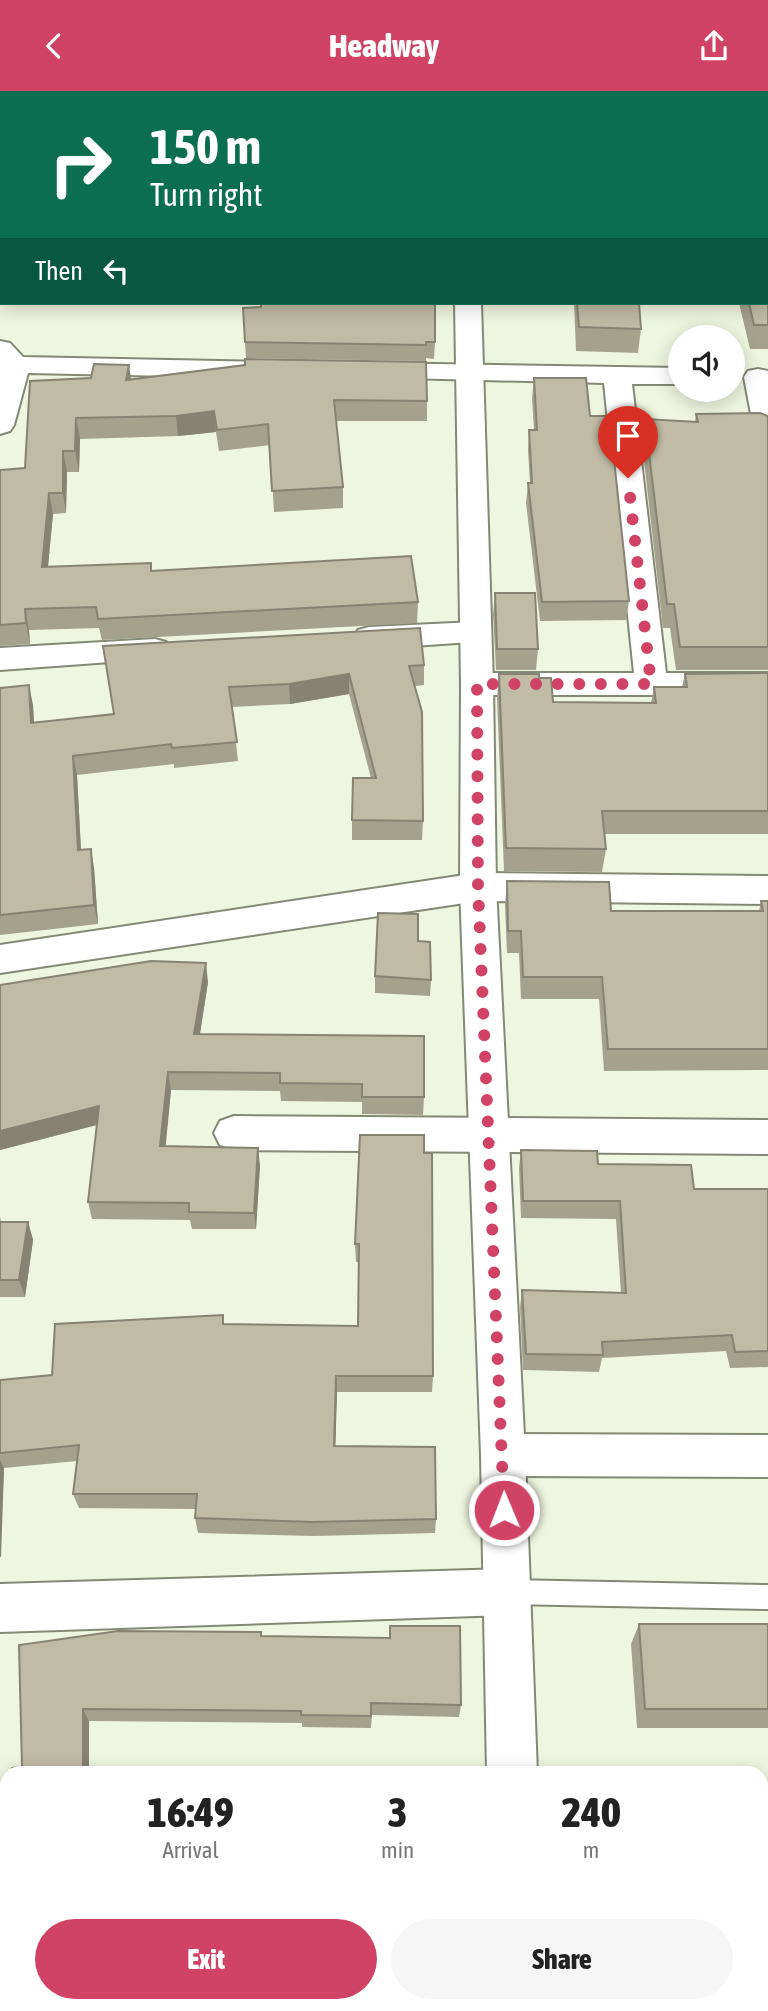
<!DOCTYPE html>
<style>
:root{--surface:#fff;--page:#f6f6f6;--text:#222;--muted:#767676;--accent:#d14267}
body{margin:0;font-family:"Asap Condensed",sans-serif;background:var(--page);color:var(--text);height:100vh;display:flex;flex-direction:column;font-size:26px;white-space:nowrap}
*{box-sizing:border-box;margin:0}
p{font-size:23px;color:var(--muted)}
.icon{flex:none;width:38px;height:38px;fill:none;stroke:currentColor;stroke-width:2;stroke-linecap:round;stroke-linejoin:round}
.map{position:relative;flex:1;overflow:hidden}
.sheet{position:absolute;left:0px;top:1675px;width:768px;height:247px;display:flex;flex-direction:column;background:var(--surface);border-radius:21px 21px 0 0;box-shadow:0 4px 18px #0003}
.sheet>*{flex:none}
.banner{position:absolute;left:0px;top:0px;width:768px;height:214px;box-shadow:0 4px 18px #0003;background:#0b6e4f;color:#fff;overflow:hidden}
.buttons{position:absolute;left:668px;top:234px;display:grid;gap:14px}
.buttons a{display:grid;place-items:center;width:77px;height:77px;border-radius:50%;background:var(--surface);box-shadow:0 4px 18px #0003;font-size:35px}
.pin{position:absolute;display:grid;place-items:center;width:60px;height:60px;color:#fff;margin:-72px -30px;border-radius:50% 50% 50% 0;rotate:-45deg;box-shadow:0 0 7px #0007}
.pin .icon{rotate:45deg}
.me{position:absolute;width:77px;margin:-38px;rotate:359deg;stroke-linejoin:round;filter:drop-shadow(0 0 5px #0008)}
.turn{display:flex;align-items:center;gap:24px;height:147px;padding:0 35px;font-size:32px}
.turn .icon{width:91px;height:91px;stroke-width:2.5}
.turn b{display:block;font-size:49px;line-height:60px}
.then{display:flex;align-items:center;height:66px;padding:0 35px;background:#0003;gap:14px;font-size:26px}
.eta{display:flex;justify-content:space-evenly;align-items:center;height:119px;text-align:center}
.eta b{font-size:42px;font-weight:800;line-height:49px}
.cta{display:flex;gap:14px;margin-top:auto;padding:14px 35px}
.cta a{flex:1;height:80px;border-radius:42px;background:var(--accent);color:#fff;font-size:28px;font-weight:800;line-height:80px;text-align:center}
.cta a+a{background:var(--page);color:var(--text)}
header{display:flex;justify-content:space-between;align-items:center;height:91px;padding:0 35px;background:var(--accent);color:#fff;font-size:32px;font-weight:800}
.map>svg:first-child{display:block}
</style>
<header><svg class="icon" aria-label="back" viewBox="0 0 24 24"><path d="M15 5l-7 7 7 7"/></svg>Headway<svg class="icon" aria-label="share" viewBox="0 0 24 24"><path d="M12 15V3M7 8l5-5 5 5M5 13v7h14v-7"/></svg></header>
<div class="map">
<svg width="768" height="1920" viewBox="0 0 768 1920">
<rect width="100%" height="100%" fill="#eff6df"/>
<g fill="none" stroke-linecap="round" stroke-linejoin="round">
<defs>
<g id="service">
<polygon points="507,1489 768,1494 768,1518 507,1513 499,1509 495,1501 499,1493"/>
<rect x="761" y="1869" width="7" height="26"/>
</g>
<g id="minor">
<polygon points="0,250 10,252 23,266 266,271 276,273 280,279 276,285 266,287 28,282 14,334 10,340 0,343"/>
<polygon points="375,272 681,277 681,293 632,293 666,582 768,582 768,604 477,604 465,601 461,593 465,585 477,582 634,582 604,292 365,286 361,280 365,274"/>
<polygon points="758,278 768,280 768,348 758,345 754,339 744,286 748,280"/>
<polygon points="475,531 486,534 491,542 486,550 369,558 358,555 353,547 358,539 369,536"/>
<polygon points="155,548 166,551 171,559 166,567 0,579 0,557"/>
<polygon points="478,782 768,785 768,813 478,810 0,882 0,854"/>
<polygon points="234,1025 768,1029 768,1063 234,1059 220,1054 214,1042 220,1030"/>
<polygon points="503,1343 768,1344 768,1386 503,1385 487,1379 481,1364 487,1349"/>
<polygon points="506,1478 523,1484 530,1501 523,1518 506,1524 0,1541 0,1493"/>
</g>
<g id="tertiary">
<rect x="450" y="0" width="24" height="2"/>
<polygon points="455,212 481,212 493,593 496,796 525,1364 537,1682 487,1682 481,1364 460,796 461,593"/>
<rect x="494" y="1914" width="54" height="6"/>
</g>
</defs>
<use href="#service" stroke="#838974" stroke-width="4"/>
<use href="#minor" stroke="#838974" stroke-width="4"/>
<use href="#tertiary" stroke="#838974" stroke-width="4"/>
<use href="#service" fill="#fff" fill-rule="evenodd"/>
<use href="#minor" fill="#fff" fill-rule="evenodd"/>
<use href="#tertiary" fill="#fff" fill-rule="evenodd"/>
</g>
<g fill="#a4a18d">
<polygon points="0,0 74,0 74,2 2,2 2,5 0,5"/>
<polygon points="504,0 768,0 768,59 766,59 766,2 504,2"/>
<polygon points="0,21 2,44 2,170 0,170 0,124 2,123 1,121 0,122"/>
<polygon points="768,123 768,258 750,258 739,212 766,212"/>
<polygon points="574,212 639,212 641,238 638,262 576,260"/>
<polygon points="261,216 435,251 434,268 426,267 426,270 246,267 245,251"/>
<polygon points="534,287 590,325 629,510 626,529 540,530 526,412 528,392 530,392 528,359 529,339 534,339 532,307"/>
<polygon points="131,288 427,310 427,330 336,330 343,396 343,417 274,421 270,354 219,360 216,341 178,345 80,348 79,381 67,381 66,422 53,423 48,475 152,480 418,511 417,532 102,549 99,537 29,539 30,553 0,555 0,379 25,377 30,290"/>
<polygon points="696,323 768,325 768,579 676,579 670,537 663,537 642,352 645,328 695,331"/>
<polygon points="495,502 538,558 536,579 496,579 493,523"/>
<polygon points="103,555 424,574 424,594 415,595 423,730 422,749 352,749 352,729 371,687 349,603 290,613 232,616 238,670 174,677 174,673 77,684 81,759 94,777 98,833 0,844 0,597 33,614 34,631 114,623"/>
<polygon points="768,582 768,743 604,743 606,758 602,781 504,780 497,607 499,583 539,587 553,611 651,612 654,596 682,596 685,583"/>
<polygon points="507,790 611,820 759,820 761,810 768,810 768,979 604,980 599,908 521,908 519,862 507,862 505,813"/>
<polygon points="418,850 431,889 430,905 375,902 375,885"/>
<polygon points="208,891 200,943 424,1006 423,1024 362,1023 362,1011 281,1010 280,1000 171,999 165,1055 260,1074 256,1138 192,1138 190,1129 92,1128 88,1111 97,1034 0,1059"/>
<polygon points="521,1059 598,1073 694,1098 768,1098 768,1276 730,1277 726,1260 602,1267 599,1281 523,1279 520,1216 522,1199 621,1202 616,1128 521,1127 519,1077"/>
<polygon points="424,1062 433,1285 432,1301 337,1301 335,1355 436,1428 435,1442 314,1445 198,1442 195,1427 195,1418 79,1417 73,1403 77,1370 4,1377 0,1467 0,1289 52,1284 223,1224 224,1233 358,1235 359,1171 356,1171 355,1153"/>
<polygon points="0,1125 1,1131 28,1131 33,1149 25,1206 0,1206"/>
<polygon points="639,1533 768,1533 768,1637 637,1637 631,1553"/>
<polygon points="262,1545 461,1614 459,1626 372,1624 371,1637 302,1636 302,1632 89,1630 89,1682 11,1682 22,1676 19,1554"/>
</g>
<g fill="#868373">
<polygon points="0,21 2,44 2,65 0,41"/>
<polygon points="129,274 132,295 126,289"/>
<polygon points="214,320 216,341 178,345 176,325"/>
<polygon points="76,327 80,348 79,381 75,360"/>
<polygon points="63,360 67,381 66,422 63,402"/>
<polygon points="49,402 53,423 46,496 42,476"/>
<polygon points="25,518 29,539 30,553 26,532"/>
<polygon points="349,583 349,603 290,613 289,593"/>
<polygon points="29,594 33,614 35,652 31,632"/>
<polygon points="73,665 77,684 82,779 78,759"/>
<polygon points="91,758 94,777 98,833 94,814"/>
<polygon points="206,872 208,891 197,961 194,943"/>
<polygon points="168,981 171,999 164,1073 160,1055"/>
<polygon points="99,1015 104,1032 0,1059 0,1040"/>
<polygon points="258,1057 260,1074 256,1138 254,1122"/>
<polygon points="28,1131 33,1149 25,1206 19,1189"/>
<polygon points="336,1285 337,1301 335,1370 334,1355"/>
<polygon points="0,1369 4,1377 1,1467 0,1465"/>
<polygon points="83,1618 89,1630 89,1682 83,1682"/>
</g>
<g fill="#bfbba4" stroke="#868373" stroke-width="2">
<polygon points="93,0 323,0 323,2 94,2"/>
<polygon points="327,0 400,0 401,2 328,2"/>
<polygon points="506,0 768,0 768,37 766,37 766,2 506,2"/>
<polygon points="0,41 2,65 2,154 0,154 0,124 2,123 0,111"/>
<polygon points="766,123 768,123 768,234 754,234 749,212 766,212"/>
<polygon points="261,212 435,212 435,251 426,251 426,254 245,251 243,217 261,216"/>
<polygon points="577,212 639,212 641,238 579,236"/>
<polygon points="245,268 426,271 427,310 334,309 343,396 272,400 268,333 217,339 214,320 176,325 76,327 75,360 63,360 63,402 49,402 42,476 151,472 151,480 411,465 418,511 98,528 96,516 25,518 26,532 0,534 0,379 25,377 30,290 91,287 94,273 129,274 126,289 245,274"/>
<polygon points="534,287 586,287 590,325 606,325 610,330 629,510 542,511 528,392 532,392 529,339 537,339"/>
<polygon points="760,322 768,325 768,556 680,556 674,513 667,513 645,328 698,331 696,323"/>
<polygon points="495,502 535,502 538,558 497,558"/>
<polygon points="420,537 424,574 409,575 422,621 423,730 352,729 353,687 376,687 349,583 289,593 229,596 237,651 172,657 171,653 73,665 78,759 91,758 94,814 0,824 0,597 29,594 31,632 114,623 103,555"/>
<polygon points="768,582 768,720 602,720 606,758 506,757 499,583 539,583 539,587 551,587 553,611 656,612 654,596 687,596 685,583"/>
<polygon points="507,790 609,791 611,820 763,820 761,810 768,810 768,958 608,958 602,886 523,886 521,840 508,840"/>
<polygon points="378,822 418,823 418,850 430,851 431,889 375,885"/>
<polygon points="151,870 206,872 194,943 424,945 424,1006 362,1006 362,993 280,992 280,982 168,981 160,1055 258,1057 254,1122 189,1121 189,1112 88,1111 99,1015 0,1040 0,894"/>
<polygon points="360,1044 424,1044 424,1062 432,1062 433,1285 336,1285 334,1355 435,1356 436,1428 313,1431 195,1427 197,1403 73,1403 79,1354 0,1362 0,1289 52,1284 55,1233 223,1224 223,1233 358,1235 359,1153 355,1153"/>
<polygon points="521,1059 597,1060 598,1073 691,1074 694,1098 768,1098 768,1260 735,1261 732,1244 602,1251 603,1264 526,1263 522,1199 626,1202 620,1110 523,1110"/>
<polygon points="0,1131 28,1131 19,1189 0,1189"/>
<polygon points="639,1533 768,1533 768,1618 645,1618"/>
<polygon points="390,1535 460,1535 461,1614 371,1612 371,1625 301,1624 301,1620 83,1618 83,1682 11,1682 12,1677 22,1676 19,1554 118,1540 261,1541 261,1545 390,1547"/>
</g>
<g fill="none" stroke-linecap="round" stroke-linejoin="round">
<polyline stroke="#d14267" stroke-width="12" stroke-dasharray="0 21.6" points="504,1419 478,796 477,593 651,593 628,387"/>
</g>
</svg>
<div class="buttons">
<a><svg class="icon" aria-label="sound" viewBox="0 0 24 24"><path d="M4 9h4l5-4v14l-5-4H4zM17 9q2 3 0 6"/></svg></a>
</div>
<div class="pin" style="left:628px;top:387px;background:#d93025"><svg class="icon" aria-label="arrive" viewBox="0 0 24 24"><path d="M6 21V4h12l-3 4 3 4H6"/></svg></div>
<svg class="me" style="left:504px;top:1419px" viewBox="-20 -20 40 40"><circle r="17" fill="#d14267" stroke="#fff" stroke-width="3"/><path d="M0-11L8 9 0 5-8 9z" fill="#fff"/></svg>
<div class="banner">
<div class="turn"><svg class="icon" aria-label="right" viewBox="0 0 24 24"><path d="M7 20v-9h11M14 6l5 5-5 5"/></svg><div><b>150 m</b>Turn right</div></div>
<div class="then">Then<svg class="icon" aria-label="left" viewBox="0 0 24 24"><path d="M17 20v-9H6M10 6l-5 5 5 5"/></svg></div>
</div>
<section class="sheet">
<div class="eta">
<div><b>16:49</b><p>Arrival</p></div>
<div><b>3</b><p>min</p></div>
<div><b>240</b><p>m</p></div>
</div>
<div class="cta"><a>Exit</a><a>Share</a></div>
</section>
</div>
